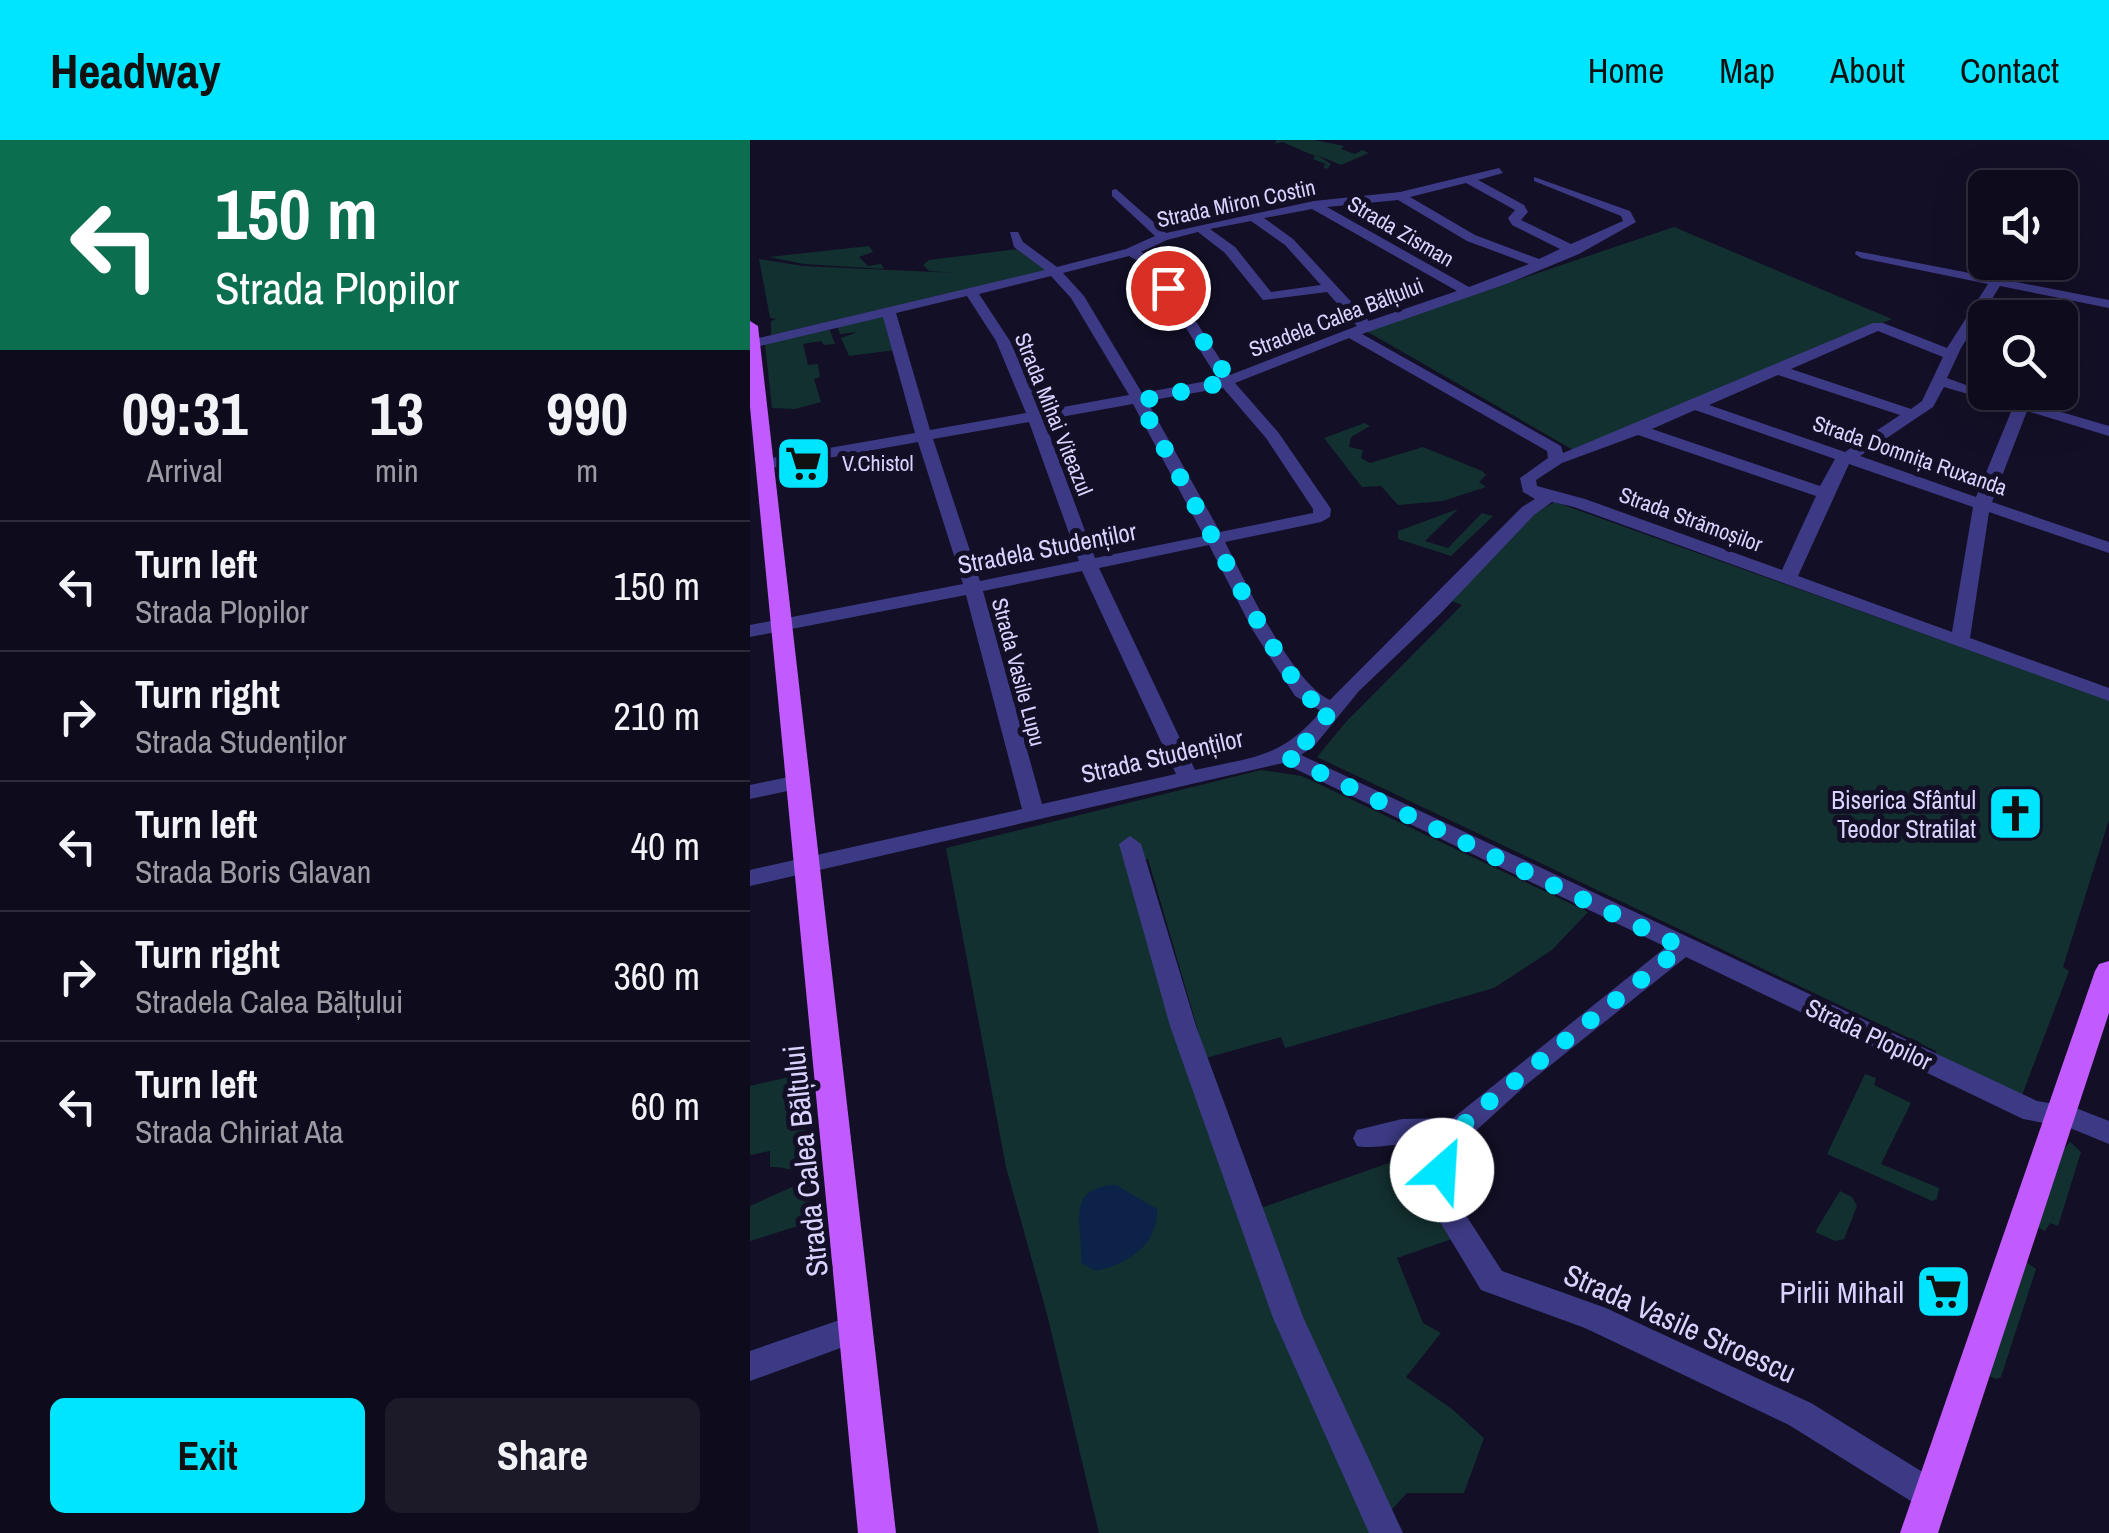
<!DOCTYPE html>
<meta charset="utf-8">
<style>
:root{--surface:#0e0b1c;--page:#1c1929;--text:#f1f3f6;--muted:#9b9ba3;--line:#2e2b3b;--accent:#00e5ff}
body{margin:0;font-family:"Archivo Narrow",sans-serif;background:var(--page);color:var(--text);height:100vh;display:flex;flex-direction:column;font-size:38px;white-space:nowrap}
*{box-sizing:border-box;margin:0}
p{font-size:32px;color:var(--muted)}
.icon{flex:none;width:55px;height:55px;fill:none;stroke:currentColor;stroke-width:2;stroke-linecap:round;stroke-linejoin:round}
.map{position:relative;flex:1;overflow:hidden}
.panel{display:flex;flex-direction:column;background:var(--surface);width:750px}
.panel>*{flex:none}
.hud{background:#0b6e4f;color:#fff;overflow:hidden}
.fabs{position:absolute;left:1218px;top:30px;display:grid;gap:20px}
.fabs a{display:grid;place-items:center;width:110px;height:110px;border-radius:15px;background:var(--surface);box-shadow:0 10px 40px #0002,0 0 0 2px var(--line);font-size:50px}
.pin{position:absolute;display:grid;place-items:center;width:85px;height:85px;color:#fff;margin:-42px;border:5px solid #fff;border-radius:50%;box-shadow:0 2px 10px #0007}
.me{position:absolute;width:110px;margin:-55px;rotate:26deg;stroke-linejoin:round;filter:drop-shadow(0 0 8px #0008)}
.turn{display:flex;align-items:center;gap:35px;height:210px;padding:0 50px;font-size:45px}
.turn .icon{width:130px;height:130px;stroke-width:2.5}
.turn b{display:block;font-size:70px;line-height:85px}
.eta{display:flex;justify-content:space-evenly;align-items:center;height:170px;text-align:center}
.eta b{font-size:60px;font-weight:700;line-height:70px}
.primary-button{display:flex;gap:20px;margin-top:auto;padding:20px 50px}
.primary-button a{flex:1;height:115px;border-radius:15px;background:var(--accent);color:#111;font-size:40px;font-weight:700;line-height:115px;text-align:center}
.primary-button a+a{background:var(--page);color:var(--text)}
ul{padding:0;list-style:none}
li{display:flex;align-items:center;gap:30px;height:130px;padding:0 50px;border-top:2px solid var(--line)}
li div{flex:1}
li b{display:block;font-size:38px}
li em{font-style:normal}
header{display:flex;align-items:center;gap:60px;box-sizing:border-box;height:140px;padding:0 50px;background:var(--accent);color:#111}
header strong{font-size:48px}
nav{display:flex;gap:55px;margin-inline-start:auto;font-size:35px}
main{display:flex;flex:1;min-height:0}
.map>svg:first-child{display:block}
</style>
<header>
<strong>Headway</strong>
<nav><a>Home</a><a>Map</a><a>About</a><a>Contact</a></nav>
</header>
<main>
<section class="panel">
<div class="hud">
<div class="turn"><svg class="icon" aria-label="left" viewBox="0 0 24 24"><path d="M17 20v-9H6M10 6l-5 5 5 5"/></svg><div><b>150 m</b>Strada Plopilor</div></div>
</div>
<div class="eta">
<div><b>09:31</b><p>Arrival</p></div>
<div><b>13</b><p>min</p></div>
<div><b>990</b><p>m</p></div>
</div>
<ul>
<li><svg class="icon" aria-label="left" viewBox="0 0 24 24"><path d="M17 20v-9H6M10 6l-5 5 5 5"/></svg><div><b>Turn left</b><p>Strada Plopilor</p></div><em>150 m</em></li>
<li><svg class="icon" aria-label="right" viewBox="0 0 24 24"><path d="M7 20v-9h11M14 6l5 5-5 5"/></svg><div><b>Turn right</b><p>Strada Studenților</p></div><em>210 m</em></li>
<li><svg class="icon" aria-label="left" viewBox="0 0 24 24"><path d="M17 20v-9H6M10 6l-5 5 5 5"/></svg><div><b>Turn left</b><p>Strada Boris Glavan</p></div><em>40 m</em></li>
<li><svg class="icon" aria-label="right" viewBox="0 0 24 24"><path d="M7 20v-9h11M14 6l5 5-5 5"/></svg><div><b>Turn right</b><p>Stradela Calea Bălțului</p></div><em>360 m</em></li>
<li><svg class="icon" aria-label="left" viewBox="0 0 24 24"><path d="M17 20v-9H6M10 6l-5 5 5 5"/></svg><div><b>Turn left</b><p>Strada Chiriat Ata</p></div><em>60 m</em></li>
</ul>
<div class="primary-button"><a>Exit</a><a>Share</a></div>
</section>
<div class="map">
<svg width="1359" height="1393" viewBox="0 0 1359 1393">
<rect width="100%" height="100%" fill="#130f26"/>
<g fill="#12302f">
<polygon points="527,0 564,0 594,6 591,9 605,14 612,10 619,13 591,25 567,15 581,24 577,29 573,27 576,24 563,19 565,16 532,2 524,4"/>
<polygon points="924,87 1142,179 825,311 616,191"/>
<polygon points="119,106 123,112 109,117 118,126 131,124 134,129 54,124 19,117"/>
<polygon points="268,109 300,131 21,195 21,181 26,179 20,178 9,119 53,126 206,133 179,131 173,125 179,120"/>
<polygon points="128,176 135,177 145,210 99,216 91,198 108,192 90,194 87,186"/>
<polygon points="79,188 85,204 74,205 71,201 53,204 58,225 68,224 70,237 64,239 71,262 45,269 22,268 15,204"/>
<polygon points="615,283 620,286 601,297 599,307 613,310 611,318 620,323 673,307 732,331 736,335 729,342 736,347 693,361 648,365 631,346 612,347 574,298"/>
<path d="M805 362 1359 560V680L1313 827 1319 831 1271 958 1187 917 1186 911 567 617 595 583 712 465 701 461C730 427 764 382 805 362Z"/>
<polygon points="708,369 675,401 698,408 732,373 743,376 701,416 648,399 648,391"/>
<polygon points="511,630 552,636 838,772 802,810 744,848 535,908 531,897 456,918 398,719 376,724 488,1076 670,1012 702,1099 647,1118 673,1183 691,1193 656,1237 702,1269 734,1298 714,1353 657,1353 620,1393 349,1393 298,1178 256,1027 196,708"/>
<path d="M51 934 59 1029C47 1033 33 1026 20 1027V1011L0 1015V946Z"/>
<polygon points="1115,934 1126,938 1124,945 1161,963 1131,1024 1189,1048 1187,1059 1182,1061 1077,1014"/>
<polygon points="1320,1002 1331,1012 1308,1086 1300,1083 1295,1091 1287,1087 1310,1013"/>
<polygon points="60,1039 64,1081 0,1101 0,1066"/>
<polygon points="1090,1051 1102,1057 1107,1066 1094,1099 1085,1101 1065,1092"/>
<polygon points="1276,1122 1286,1129 1251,1237 1247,1239 1239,1236"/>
</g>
<path fill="#0c2248" d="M366 1045 407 1069C408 1105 378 1124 346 1131L331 1123C334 1086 313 1047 366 1045Z"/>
<polygon fill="#241b47" stroke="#3b2d73" stroke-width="2.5" points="1258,656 1284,664 1281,671 1290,674 1285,687 1279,687 1277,692 1260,690 1241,680 1246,659 1256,662"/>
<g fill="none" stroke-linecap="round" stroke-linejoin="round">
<g fill="#3d3a85" fill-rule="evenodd">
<path d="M749 28 753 33 728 40 774 65 778 72 771 80 821 104 873 81 871 76 784 41V37L880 71 886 82 829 114 759 143 612 194 811 306 813 313 1123 183H1133L1197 208 1238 144 1111 118 1105 114 1106 111 1359 160V168L1250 146 1211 208 1197 238 1235 252 1267 259 1270 252H1285L1280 263 1359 286V296L1277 271 1242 362 1359 402V413L1239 372 1220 498 1359 548V561L824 367 802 362 784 375 691 473 609 551 565 605 551 615 1287 961 1323 967 1359 981V1004L1320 988 1273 979 936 817 777 944 719 997 708 1017 706 1060 752 1131 856 1168 1061 1263 1192 1344 1197 1356 1192 1368 1180 1373 1039 1285 835 1188 731 1150 678 1062 680 1016 688 1000C669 1001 620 1010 607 1006L603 998 607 990 652 979 703 978 916 807 533 623 0 746V730L272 669 216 455 0 497V485L213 444 168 302 16 329 8 324 16 319 165 293 133 177 1 208 0 200 295 130 264 107 260 92H268L273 102 307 127 376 109 405 96 362 56V50L366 49 416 93 564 61 650 52ZM716 43 765 70 758 78 762 85 810 109 789 119 725 95 660 57ZM648 60 717 101 779 124 719 147 577 67ZM562 69 707 151 619 181 543 99 514 78ZM501 81 535 105 571 145 521 152 485 107 460 89ZM448 92 475 113 513 160 577 152 607 186 480 235 407 120 391 112 417 100ZM379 116 397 126 468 239 392 253 334 156 313 133ZM301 136 321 158 379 255 291 271 260 201 229 154ZM217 156 246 201 276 273 180 290 146 173ZM1128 191 1193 217 1172 261 1161 269 1041 229ZM599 198 797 311 798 318 770 338 773 352 785 359 772 367 580 560C540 541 497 444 475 402L571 382 580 377 581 369 528 292 485 243ZM1028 235 1150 275 1095 312 959 265ZM1194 247 1263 267 1226 357 1110 316 1183 267ZM473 248 516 298 563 369V373L470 392 397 261ZM383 264 454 396 345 418 294 280ZM945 270 1085 319 1070 346 902 289ZM279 282 329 421 230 441 183 299ZM888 295 1066 356 1032 430 835 359 787 346 786 340 812 323ZM1099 324 1223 367 1202 492 1048 436ZM459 405 502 489 545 556 571 571C531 619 502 617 445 630L349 428ZM332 431 426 634 292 664 233 451Z"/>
<polygon points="48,635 59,642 56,647 0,659 0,645"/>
<polygon points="380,696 391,704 446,886 553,1177 653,1393 619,1393 523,1178 420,886 369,704"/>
<polygon points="107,1174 118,1178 122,1188 118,1198 0,1241 0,1211"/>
</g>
<g fill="#c25bff" fill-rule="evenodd">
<polygon points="0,181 8,186 146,1393 108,1393 0,267"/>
<polygon points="1359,821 1359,873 1188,1393 1150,1393 1345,831 1349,824"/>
</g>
</g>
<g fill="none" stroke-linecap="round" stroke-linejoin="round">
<polyline stroke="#00e5ff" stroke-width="18" stroke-dasharray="0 32.4" points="418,148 480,241 389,261 512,489 554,556 582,569 558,600 535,616 932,807 720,977 701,1001 692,1030"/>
</g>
<defs>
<symbol id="supermarket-square" viewBox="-11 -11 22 22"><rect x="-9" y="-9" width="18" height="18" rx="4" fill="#00e5ff" stroke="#130f26"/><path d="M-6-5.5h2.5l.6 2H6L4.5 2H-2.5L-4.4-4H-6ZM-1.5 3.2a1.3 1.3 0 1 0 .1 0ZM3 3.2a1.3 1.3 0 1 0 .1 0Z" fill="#111"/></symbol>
<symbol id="church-square" viewBox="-11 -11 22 22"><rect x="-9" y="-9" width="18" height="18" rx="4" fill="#00e5ff" stroke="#130f26"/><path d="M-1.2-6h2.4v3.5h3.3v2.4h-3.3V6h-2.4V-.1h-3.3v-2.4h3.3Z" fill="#111"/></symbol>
</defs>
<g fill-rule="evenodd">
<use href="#supermarket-square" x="22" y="292" width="63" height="63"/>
<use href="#church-square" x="1234" y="642" width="63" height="63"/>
<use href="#supermarket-square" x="1162" y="1120" width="63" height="63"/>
</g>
<g text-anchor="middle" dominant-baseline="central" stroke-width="10" stroke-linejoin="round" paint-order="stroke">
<g font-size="22" fill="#d9d4ff" stroke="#130f26">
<text transform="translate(486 63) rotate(-12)">Strada Miron Costin</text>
<text transform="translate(651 91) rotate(30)">Strada Zisman</text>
<text transform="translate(586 177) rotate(-21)">Stradela Calea Bălțului</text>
<text transform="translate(304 274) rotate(68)">Strada Mihai Viteazul</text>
<text transform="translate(1160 315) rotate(19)">Strada Domnița Ruxanda</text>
<text transform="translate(941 379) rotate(20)">Strada Strămoșilor</text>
<text transform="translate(269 532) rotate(75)">Strada Vasile Lupu</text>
</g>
<g font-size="22" fill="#d9d4ff" stroke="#130f26" text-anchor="start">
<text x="92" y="323">V.Chistol</text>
</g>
<g font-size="25" fill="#d9d4ff" stroke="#130f26">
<text transform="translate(297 408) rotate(-11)">Stradela Studenților</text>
<text transform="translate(412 616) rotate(-13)">Strada Studenților</text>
<text transform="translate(1119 894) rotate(25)">Strada Plopilor</text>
</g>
<g font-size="25" fill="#d9d4ff" stroke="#130f26" text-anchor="end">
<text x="1226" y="660">Biserica Sfântul<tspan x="1226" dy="29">Teodor Stratilat</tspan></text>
</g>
<g font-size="30" fill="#d9d4ff" stroke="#130f26">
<text transform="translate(55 1021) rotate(-96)">Strada Calea Bălțului</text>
<text transform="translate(930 1183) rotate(24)">Strada Vasile Stroescu</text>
</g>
<g font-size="30" fill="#d9d4ff" stroke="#130f26" text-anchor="end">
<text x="1154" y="1152">Pirlii Mihail</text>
</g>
</g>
</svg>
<div class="fabs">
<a><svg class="icon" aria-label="sound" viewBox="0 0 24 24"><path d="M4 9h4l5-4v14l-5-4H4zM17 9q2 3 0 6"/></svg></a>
<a><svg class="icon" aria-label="search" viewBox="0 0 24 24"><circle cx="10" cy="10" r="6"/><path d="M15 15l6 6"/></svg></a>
</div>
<div class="pin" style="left:418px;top:148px;background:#d93025"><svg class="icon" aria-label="arrive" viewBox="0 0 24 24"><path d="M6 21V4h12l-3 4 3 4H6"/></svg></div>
<svg class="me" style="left:692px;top:1030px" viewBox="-20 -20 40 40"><circle r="19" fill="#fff"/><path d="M0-13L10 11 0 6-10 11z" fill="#00e5ff"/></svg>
</div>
</main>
